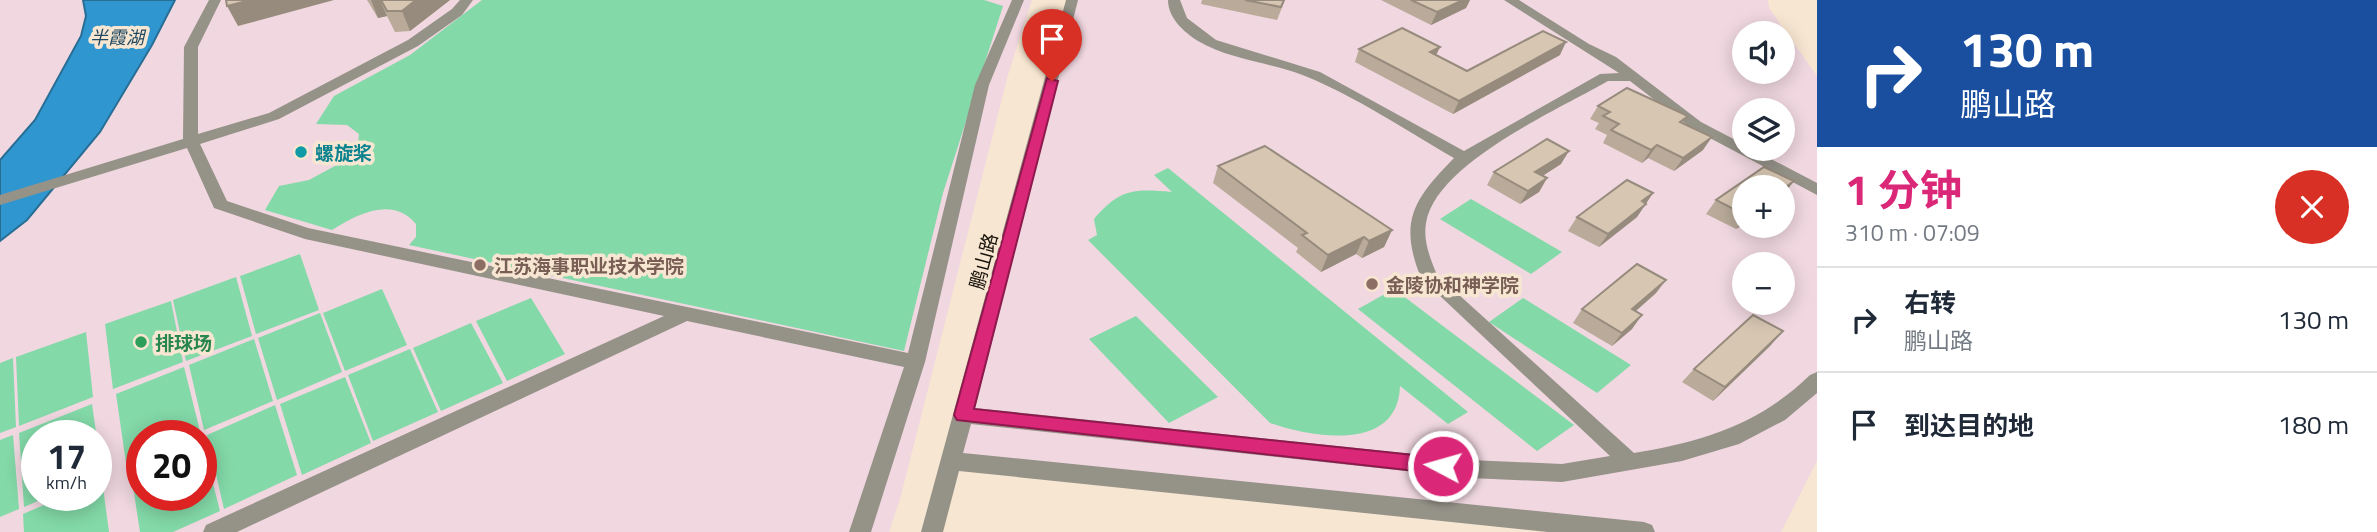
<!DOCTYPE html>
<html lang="zh">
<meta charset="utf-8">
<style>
:root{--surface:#fff;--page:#f2f2f3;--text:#1f2937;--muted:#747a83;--line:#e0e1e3;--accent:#db2777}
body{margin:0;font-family:"Titillium Web","Noto Sans SC",sans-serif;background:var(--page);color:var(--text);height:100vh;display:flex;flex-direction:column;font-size:26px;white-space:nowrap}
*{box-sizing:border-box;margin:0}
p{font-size:23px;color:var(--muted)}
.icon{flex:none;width:38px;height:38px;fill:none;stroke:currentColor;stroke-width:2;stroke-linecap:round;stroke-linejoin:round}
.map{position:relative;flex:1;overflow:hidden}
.sheet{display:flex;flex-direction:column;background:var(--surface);width:560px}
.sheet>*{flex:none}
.guide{background:#1a4fa0;color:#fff;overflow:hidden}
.controls{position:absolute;left:1732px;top:21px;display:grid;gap:14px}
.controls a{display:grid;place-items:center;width:63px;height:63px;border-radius:50%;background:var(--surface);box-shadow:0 4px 18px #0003;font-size:35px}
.speed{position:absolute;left:21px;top:420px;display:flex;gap:14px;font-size:35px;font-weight:700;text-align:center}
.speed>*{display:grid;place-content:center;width:91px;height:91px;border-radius:50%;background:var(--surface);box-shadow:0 4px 18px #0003;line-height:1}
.speed small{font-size:18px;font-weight:400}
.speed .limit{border:10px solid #d22;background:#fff;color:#111}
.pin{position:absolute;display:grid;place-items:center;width:60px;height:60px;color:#fff;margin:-72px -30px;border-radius:50% 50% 50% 0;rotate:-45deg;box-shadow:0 0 7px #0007}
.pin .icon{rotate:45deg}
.me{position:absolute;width:77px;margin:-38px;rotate:276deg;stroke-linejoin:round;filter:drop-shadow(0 0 5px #0008)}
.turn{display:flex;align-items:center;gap:24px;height:147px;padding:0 28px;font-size:32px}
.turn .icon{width:91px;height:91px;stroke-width:2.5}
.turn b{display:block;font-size:49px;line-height:60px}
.round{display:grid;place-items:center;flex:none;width:74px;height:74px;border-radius:37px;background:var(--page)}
.headline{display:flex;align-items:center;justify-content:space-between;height:119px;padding:0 28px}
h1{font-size:42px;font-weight:700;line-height:52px;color:var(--accent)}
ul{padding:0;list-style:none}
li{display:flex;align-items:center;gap:21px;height:105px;padding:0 28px;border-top:2px solid var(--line)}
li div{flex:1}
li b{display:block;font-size:26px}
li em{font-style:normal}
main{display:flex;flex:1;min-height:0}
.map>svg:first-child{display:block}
</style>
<main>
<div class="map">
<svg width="1817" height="532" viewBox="0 0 1817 532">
<rect width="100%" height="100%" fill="#f7e6d1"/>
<g fill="#f0d7e0" fill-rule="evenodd">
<path d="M0 0H1032L1008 75 900 499 889 532H0ZM37 436H96V495H37ZM142 436H201V495H142Z"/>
<path d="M1072 0H1768L1769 8 1817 76V461L1781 532H1644L951 461ZM1745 33H1783V72H1745ZM1745 110H1783V149H1745ZM1745 187H1783V226H1745ZM1745 264H1783V303H1745Z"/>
</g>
<g fill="#83d9a8">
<path d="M482 0H984L1003 6 943 193 904 351 409 245 416 237V224C392 196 358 214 332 230L265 210 279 186 309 180 357 154 359 134 347 125 316 124 334 96 410 55Z"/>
<path d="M1168 168 1468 412 1448 424 1400 386C1398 452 1314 438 1270 423L1088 240 1097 235 1094 219C1121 188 1134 189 1172 192L1154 175Z"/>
<polygon points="1471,199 1562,252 1531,274 1440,219"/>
<polygon points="300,254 319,310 256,334 240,276"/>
<polygon points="236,277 252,336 186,361 173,300"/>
<polygon points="382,289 407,345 345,371 323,313"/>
<polygon points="1394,289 1574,425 1537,451 1358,309"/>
<polygon points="531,298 565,354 507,381 476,321"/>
<polygon points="1523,298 1631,365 1597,393 1489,322"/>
<polygon points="171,301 183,362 113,389 105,324"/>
<polygon points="320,313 342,372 277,400 258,338"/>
<polygon points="1136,316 1218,397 1169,423 1089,339"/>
<polygon points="471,323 503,383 441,411 413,348"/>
<polygon points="86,332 93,397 19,426 16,357"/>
<polygon points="254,339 273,401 204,430 189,365"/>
<polygon points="410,349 438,412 373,441 348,375"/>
<polygon points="13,358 16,427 0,433 0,363"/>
<polygon points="184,367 200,431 190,436 142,436 142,456 126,463 116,394"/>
<polygon points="345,377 371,443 302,475 280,404"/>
<polygon points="92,404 102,474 96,477 96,436 37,436 37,495 52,495 24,507 19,433"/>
<polygon points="275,405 297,475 224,509 207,435"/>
<polygon points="13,435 19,509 0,517 0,440"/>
<polygon points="201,437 220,511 173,532 140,532 130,467 142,462 142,495 201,495"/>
<polygon points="102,480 109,532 24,532 23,514 67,495 96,495 96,483"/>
</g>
<polygon fill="#3096d0" stroke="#286e94" stroke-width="2" points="83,0 175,0 152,45 100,132 27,220 0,241 0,160 35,120 81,36 86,16"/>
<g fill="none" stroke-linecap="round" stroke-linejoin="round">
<g fill="#959288" fill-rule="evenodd">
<polygon points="209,0 221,0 198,47 198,134 269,113 408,40 452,9 460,0 473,0 462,15 418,46 279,119 200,144 227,201 308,228 908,353 975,85 1012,0 1024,0 989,85 925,362 871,532 849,532 904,367 687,321 237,532 203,532 206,525 664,316 305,239 214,208 187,148 0,205 0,195 183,139 184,47"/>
<path d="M1066 0H1078L975 408 1470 460 1562 464 1610 456 1421 278C1398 221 1414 199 1454 158 1405 130 1357 97 1305 76 1270 62 1230 60 1198 41 1184 32 1168 18 1168 0H1180L1187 18 1216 40 1320 72 1464 151 1600 74 1619 73 1504 0H1519L1589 44 1616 57 1701 122 1745 145V149H1752L1817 183V195L1691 128 1630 81H1608C1558 110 1436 163 1426 223 1423 241 1430 258 1437 275L1634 453C1702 442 1760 424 1810 375L1817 372V393L1785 420 1739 444 1682 461 1562 482 1470 478 971 424 963 453 1644 522 1652 525 1655 532H1548L959 471 943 532H921Z"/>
</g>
</g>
<g fill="#b9aa99">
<polygon points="367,0 450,0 410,31 395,32 387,16 378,18"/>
<polygon points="1202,0 1285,0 1277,20 1201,4"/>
<polygon points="1381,0 1470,0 1466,8 1431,25"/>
<polygon points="1440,47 1436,55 1467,71 1560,55 1453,114 1355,62 1359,49"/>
<polygon points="1598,106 1683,124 1703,150 1674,171 1648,158 1642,163 1603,143 1607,135 1595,129 1599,123 1590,119"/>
<polygon points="1561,164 1542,176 1547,178 1539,192 1520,204 1487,185 1494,172"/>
<polygon points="1218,166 1392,230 1384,247 1362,258 1356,254 1321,272 1296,252 1298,248 1213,183"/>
<polygon points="1764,167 1794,181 1783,195 1783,187 1745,187 1745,223 1736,229 1706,214 1716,200"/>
<polygon points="1653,193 1637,217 1599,247 1568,231 1577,217"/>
<polygon points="1656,293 1636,311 1632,329 1612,346 1573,323 1582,309"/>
<polygon points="1771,345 1713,401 1682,382 1694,369"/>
</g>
<g fill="#968b7d">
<polygon points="251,0 334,0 238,26 227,6"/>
<polygon points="371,0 380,0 387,16 378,18"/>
<polygon points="416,0 450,0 410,31 402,11"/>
<polygon points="1463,0 1470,0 1466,8 1431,25 1437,12"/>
<polygon points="1566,42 1560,55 1453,114 1459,101"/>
<polygon points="1440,47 1434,59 1430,52"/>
<polygon points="1712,137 1703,150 1674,171 1683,158"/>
<polygon points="1657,145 1648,158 1642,163 1651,150"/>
<polygon points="1569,151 1561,164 1527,186 1535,172"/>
<polygon points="1547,178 1539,192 1520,204 1528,191"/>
<polygon points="1794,181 1783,195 1783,189"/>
<polygon points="1653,193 1637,217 1599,247 1608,234 1642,201"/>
<polygon points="1745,218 1745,223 1736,229"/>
<polygon points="1392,230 1384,247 1362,258 1369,241"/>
<polygon points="1364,237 1356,254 1321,272 1328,255"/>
<polygon points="1666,280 1656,293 1622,323 1632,309"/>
<polygon points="1642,315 1632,329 1612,346 1622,333"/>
<polygon points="1783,331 1771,345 1713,401 1725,387"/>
</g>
<g fill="#d7c6b2" stroke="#968b7d" stroke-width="2">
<polygon points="226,0 251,0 227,6"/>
<polygon points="381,0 416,0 402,11 387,11"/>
<polygon points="1245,0 1284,0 1281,7"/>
<polygon points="1411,0 1463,0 1437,12"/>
<polygon points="1402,28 1440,47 1430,52 1467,71 1543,31 1566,42 1459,101 1359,49"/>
<polygon points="1627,88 1688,116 1680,122 1712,137 1683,158 1657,145 1651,150 1611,130 1619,124 1603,116 1610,112 1598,106"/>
<polygon points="1547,139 1569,151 1535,172 1547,178 1528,191 1494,172"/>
<polygon points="1265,146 1392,230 1369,241 1364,237 1328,255 1302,235 1307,233 1218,166"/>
<polygon points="1764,167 1794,181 1783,189 1783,187 1745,187 1745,215 1716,200"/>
<polygon points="1627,180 1653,193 1642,201 1646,204 1608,234 1577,217"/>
<polygon points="1637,264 1666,280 1632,309 1642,315 1622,333 1582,309"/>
<polygon points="1753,315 1783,331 1725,387 1694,369"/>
</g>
<polygon fill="#db2777" stroke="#8e194d" stroke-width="2" points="1047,78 1058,81 974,409 1443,458 1450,461 1453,466 1450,472 1443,474 957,420 954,415"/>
<circle fill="#0f9aa8" stroke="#f7e6d1" stroke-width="2.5" cx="301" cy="152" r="7"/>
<g fill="#8d6e63" stroke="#f7e6d1" stroke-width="2.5">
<circle cx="480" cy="265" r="7"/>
<circle cx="1372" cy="284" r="7"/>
</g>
<circle fill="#2e9e5b" stroke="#f7e6d1" stroke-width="2.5" cx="141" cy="342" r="7"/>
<g text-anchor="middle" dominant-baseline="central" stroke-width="7" stroke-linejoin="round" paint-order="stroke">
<g font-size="18" font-style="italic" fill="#1f4760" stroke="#f7e6d1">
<text x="117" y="37">半霞湖</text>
</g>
<g font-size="19" font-weight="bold" fill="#0d838f" stroke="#f7e6d1" text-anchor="start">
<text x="315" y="152">螺旋桨</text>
</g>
<g font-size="19" fill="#161109" stroke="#f7e6d1">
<text transform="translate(983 261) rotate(-75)">鹏山路</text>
</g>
<g font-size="19" font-weight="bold" fill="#785e54" stroke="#f7e6d1" text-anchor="start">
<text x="494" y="265">江苏海事职业技术学院</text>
<text x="1386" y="284">金陵协和神学院</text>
</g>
<g font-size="19" font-weight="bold" fill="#27864d" stroke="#f7e6d1" text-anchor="start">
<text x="155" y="342">排球场</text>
</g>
</g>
</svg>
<div class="controls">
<a><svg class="icon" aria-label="sound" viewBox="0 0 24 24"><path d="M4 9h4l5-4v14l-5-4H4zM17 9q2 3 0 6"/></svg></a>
<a><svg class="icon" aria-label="layers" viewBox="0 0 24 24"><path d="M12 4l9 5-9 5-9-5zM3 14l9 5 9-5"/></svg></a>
<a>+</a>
<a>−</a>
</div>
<div class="speed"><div>17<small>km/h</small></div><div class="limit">20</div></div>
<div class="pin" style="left:1052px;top:81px;background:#d93025"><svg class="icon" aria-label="arrive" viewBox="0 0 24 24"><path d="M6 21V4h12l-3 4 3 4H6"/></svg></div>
<svg class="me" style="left:1443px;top:466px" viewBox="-20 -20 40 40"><circle r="17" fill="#db2777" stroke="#fff" stroke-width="3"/><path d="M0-11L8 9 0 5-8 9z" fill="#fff"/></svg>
</div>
<section class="sheet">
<div class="guide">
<div class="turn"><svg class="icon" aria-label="right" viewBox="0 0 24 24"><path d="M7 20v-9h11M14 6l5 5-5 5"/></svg><div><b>130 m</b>鹏山路</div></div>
</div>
<div class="headline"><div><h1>1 分钟</h1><p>310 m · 07:09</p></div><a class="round" style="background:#d93025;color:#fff"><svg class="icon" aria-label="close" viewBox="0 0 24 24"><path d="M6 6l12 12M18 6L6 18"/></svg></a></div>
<ul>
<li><svg class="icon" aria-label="right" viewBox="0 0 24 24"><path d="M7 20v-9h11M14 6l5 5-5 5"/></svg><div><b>右转</b><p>鹏山路</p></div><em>130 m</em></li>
<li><svg class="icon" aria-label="arrive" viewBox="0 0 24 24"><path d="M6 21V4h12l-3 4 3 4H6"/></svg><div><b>到达目的地</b></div><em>180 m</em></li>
</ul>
</section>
</main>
